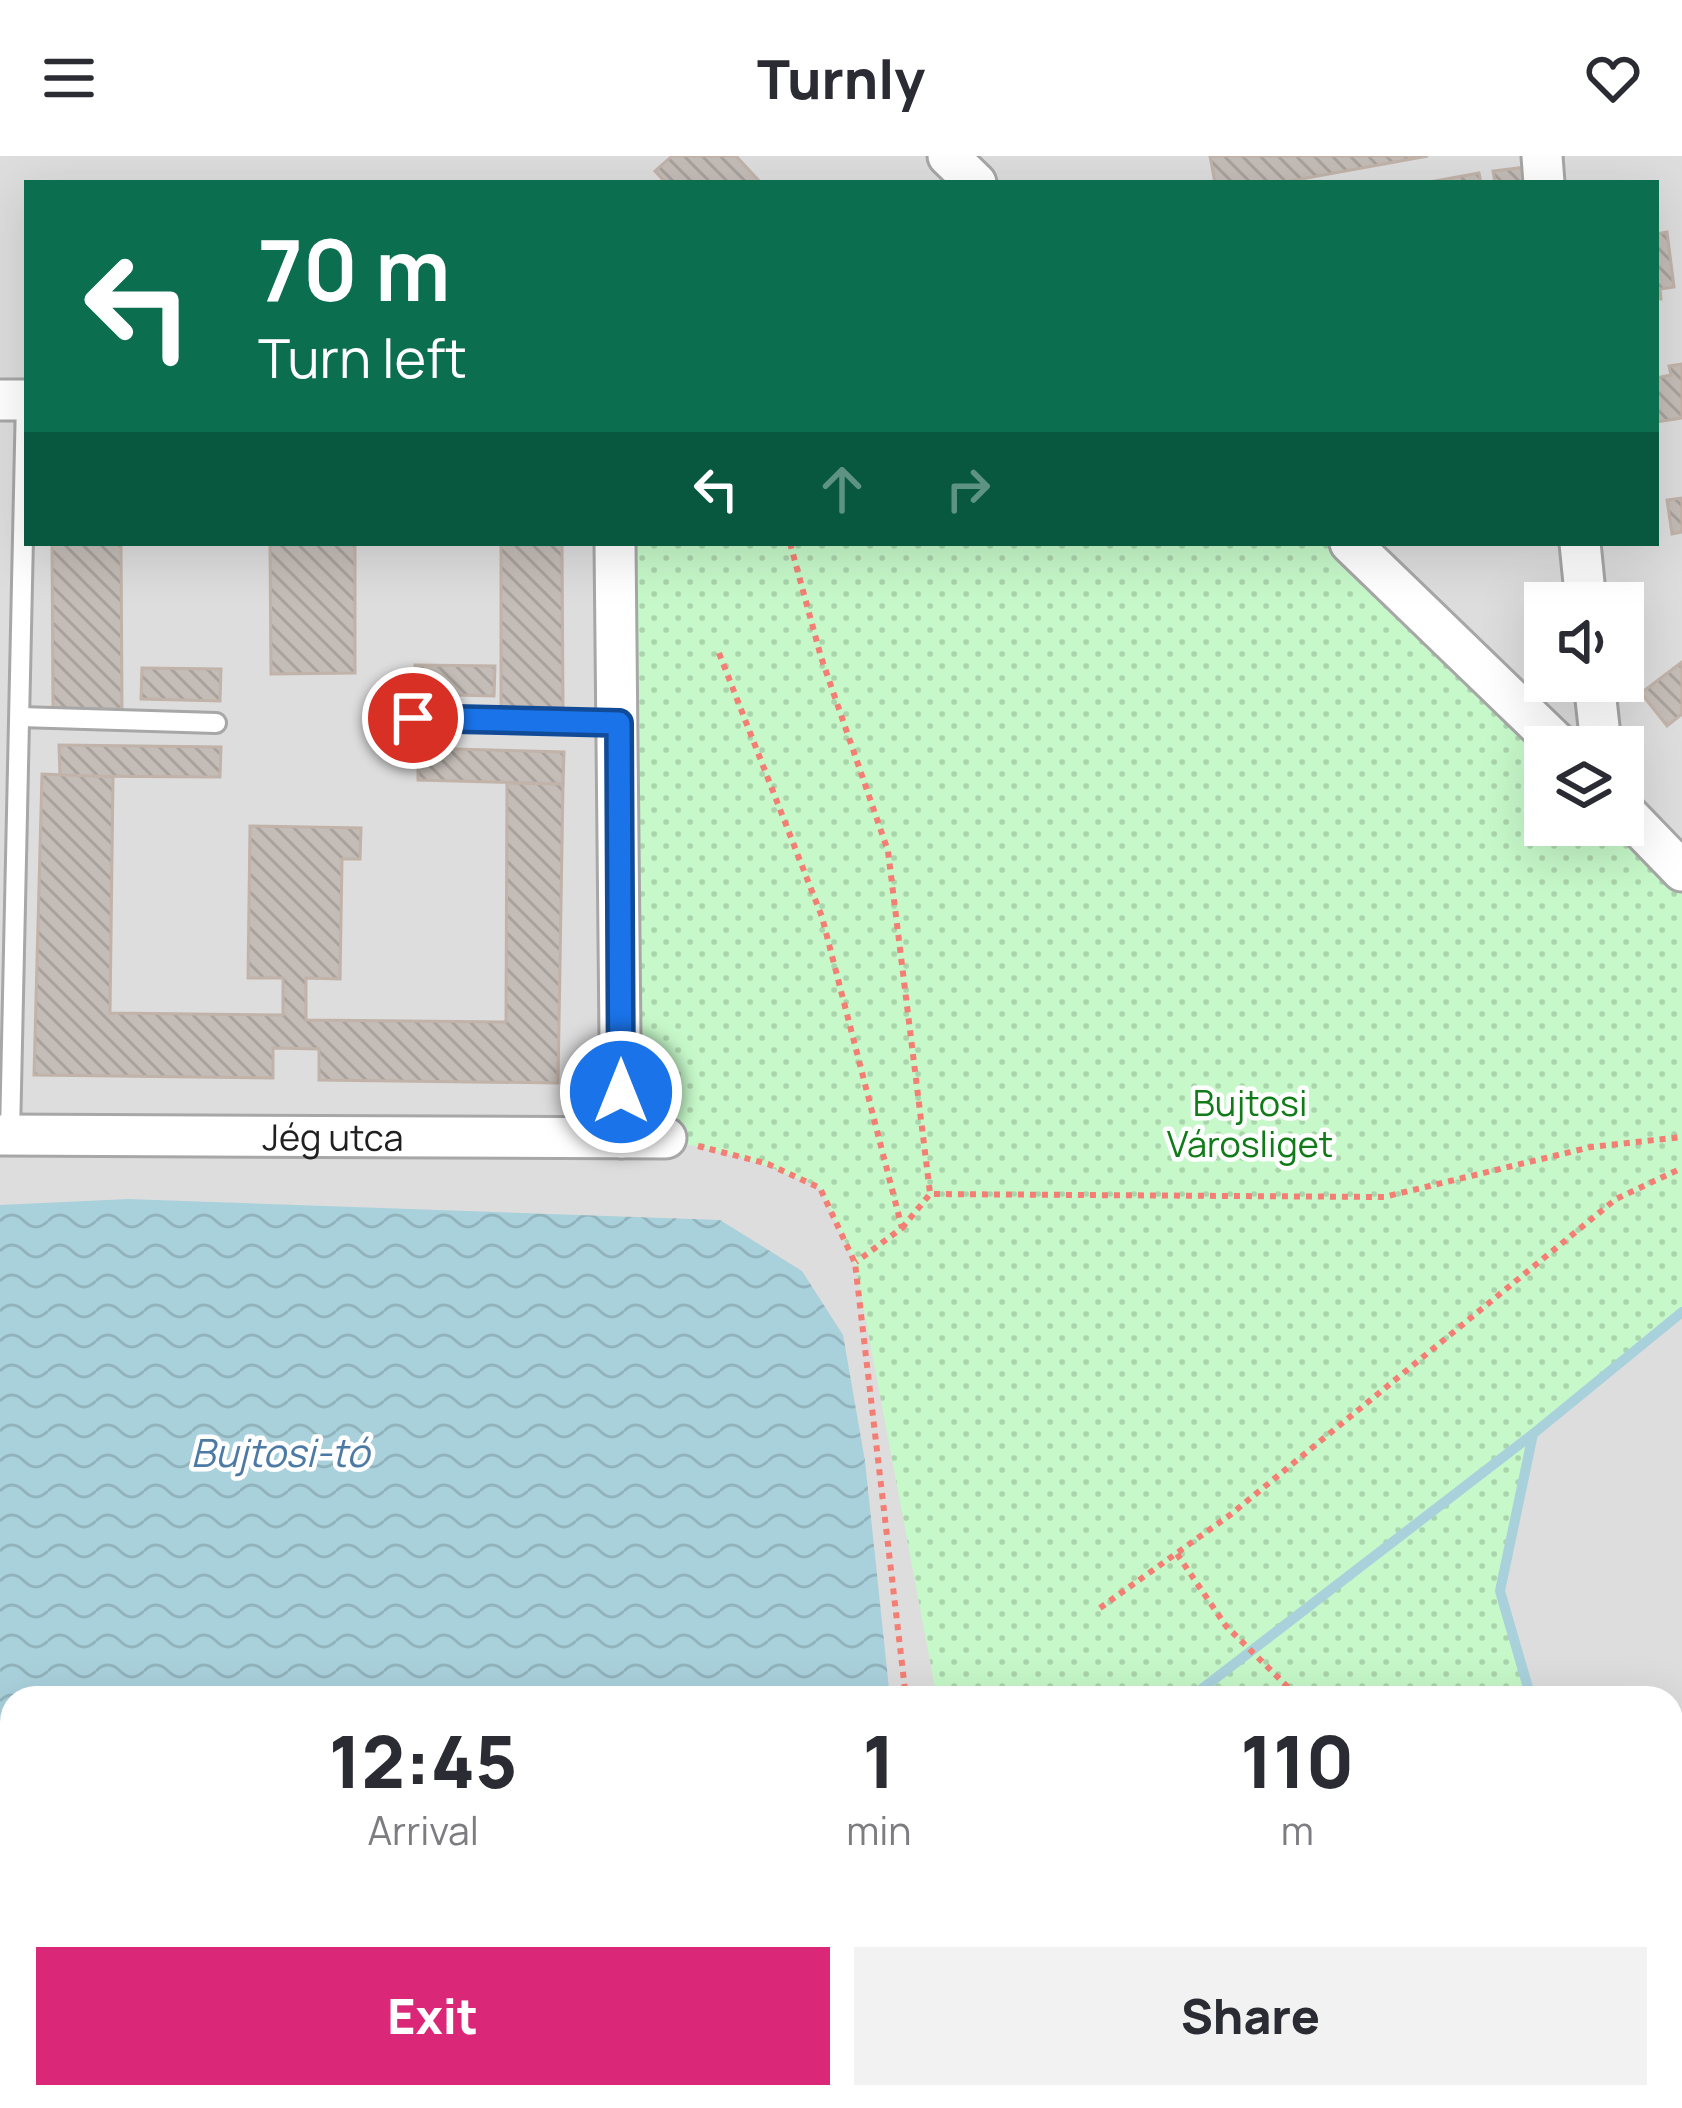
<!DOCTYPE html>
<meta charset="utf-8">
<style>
:root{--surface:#fff;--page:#f2f2f3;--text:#2b2b33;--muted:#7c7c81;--accent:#db2777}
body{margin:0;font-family:Manrope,sans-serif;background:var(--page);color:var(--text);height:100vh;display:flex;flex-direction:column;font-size:45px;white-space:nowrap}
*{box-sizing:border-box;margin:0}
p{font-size:39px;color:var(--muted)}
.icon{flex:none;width:66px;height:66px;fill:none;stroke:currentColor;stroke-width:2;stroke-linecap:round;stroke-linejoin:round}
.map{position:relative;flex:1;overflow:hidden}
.drawer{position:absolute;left:0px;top:1530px;width:1683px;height:423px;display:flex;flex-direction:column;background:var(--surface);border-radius:36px 36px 0 0;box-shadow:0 12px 48px #0002}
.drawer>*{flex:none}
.top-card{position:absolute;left:24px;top:24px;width:1635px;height:366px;border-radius:0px;box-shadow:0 12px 48px #0002;background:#0b6e4f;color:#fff;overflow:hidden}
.controls{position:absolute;left:1524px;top:426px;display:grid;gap:24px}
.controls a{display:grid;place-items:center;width:120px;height:120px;border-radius:0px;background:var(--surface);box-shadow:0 12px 48px #0002;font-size:60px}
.pin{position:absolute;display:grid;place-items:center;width:102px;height:102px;color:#fff;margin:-51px;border:6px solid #fff;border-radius:50%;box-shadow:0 3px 12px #0007}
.me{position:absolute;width:132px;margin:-66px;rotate:0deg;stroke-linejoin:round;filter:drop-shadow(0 0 9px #0008)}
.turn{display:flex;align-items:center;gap:42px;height:252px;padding:0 36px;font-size:54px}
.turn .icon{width:156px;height:156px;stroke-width:2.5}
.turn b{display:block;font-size:84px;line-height:102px}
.lanes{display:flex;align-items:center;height:114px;padding:0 36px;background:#0003;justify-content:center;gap:60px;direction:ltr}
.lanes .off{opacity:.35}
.eta{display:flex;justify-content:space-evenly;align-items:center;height:204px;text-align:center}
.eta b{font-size:72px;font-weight:800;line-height:84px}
.primary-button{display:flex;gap:24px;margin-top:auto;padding:24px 36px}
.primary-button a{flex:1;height:138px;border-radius:0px;background:var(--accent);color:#fff;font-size:48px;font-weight:800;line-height:138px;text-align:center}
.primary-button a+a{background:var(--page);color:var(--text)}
header{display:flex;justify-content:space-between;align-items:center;height:156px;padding:0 36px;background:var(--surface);font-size:54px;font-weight:800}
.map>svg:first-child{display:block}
</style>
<header><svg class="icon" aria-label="menu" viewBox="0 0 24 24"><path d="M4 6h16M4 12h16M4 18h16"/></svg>Turnly<svg class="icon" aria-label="heart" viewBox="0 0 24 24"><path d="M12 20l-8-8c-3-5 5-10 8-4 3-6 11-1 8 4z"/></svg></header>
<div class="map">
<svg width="1682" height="1952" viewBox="0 0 1682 1952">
<defs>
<pattern id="park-dots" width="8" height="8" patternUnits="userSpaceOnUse" patternTransform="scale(3)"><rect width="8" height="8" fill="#c6f8c9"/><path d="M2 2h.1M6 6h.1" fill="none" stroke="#aad4ac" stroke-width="1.8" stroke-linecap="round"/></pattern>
<pattern id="water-waves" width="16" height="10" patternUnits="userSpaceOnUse" patternTransform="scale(3)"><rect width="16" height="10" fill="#a9d1dc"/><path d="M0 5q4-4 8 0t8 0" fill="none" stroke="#91b3bc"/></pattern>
<pattern id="building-back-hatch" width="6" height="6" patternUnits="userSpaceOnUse" patternTransform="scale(3)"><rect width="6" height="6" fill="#c4bcb6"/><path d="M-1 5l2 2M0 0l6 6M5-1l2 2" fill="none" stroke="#a8a19c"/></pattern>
</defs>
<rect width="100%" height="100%" fill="#f0ede6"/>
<path fill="#dedddd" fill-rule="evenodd" d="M0 0H1682V1952H0ZM27 27H1656V387H27ZM1545 447H1623V525H1545ZM1545 591H1623V669H1545ZM12 1542H1671V1941H12Z"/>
<g fill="url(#park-dots)">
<path d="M615 387H1345L1545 591V669H1623L1682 717V1154L1533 1278 1500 1435 1530 1542H937L855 1107 820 1032C756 1003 691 983 621 982Z"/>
<polygon points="0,1831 12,1843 12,1941 111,1941 123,1952 0,1952"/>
<polygon points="1012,1941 1640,1941 1643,1952 1014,1952"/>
</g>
<g fill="url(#water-waves)">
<polygon points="128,1043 720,1064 802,1115 843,1179 865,1305 890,1542 12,1542 12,1843 0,1831 0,1049"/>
<polygon points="111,1941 931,1941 932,1952 123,1952"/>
</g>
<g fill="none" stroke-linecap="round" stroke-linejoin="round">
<g stroke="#a9d1dc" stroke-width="10">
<polyline points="1190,1542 1533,1278"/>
<polyline points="1531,1542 1500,1435 1533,1278 1682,1156"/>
<polyline points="1015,1941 1016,1952"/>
<polyline points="1639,1941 1642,1952"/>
</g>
</g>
<g fill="url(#building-back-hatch)" stroke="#c1b3a9" stroke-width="3">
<polygon points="672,0 736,0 761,27 666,27 655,15"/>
<polygon points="1210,0 1428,0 1279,27 1215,27"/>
<polygon points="1527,11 1530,27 1495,27 1493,15"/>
<polygon points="1479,17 1481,27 1424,27"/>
<polygon points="1667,76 1674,131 1660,133 1661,143 1656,143 1656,78"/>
<polygon points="1682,208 1682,262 1656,266 1656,222 1671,219 1669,210"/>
<polygon points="1682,342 1682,376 1672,378 1667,344"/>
<polygon points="52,387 121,387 122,553 53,553"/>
<polygon points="270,387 355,387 355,517 271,518"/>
<polygon points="501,387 562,387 563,554 501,555"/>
<polygon points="1682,506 1682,558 1667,570 1641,537"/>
<polygon points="415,509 495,510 494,540 415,538"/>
<polygon points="142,512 221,513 220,545 141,543"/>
<polygon points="59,589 221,591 220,621 60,620"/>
<polygon points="418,592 564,596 563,628 418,624"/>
<polygon points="42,618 113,621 110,857 283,859 283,822 248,822 250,670 361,672 360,703 342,703 340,823 306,822 306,864 506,866 507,627 563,628 558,927 319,924 319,893 273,892 273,922 34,919"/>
</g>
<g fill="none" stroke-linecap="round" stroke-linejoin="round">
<defs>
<g id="lane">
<polyline points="20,561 216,567"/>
<polyline points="413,562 618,567"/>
<polyline points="10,978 26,244"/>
</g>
<g id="street">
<polyline points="948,0 976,27"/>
<polyline points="1542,0 1544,27"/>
<polyline points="0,244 27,244"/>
<polyline points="615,387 621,982"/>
<polyline points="1350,387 1561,591"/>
<polyline points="1580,387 1586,447"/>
<polyline points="1590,591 1600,580 1594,525"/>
<polyline points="1623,654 1682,715"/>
<path id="s1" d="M0 979 666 982"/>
</g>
</defs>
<use href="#lane" stroke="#a7a7a7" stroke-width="24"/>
<use href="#street" stroke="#a7a7a7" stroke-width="45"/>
<g stroke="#f47e73" stroke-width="6" stroke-dasharray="6 6" stroke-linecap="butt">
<polyline points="790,387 821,501 888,695 930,1037"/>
<polyline points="719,497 822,761 902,1072 856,1106"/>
<polyline points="698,990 768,1008 820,1032 855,1107 906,1542"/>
<polyline points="902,1072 930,1038 1384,1041 1591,991 1682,981"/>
<polyline points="1177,1398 1226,1470 1299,1542"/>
<polyline points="1100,1452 1230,1359 1616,1043 1682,1012"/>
<polyline points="966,1941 967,1952"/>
<polyline points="1289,1952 1290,1941"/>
</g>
<use href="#lane" stroke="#fff" stroke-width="18"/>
<use href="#street" stroke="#fff" stroke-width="39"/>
</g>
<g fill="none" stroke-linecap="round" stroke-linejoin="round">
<defs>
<polyline id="route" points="413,562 619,567 621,936"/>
</defs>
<use href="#route" stroke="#114b97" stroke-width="30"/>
<use href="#route" stroke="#1a73e8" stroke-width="21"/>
</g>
<g text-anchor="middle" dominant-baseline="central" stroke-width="9" stroke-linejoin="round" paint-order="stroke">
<g font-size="36" fill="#107b18" stroke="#fff">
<text x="1250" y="946">Bujtosi<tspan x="1250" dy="41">Városliget</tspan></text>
</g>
<g font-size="36" fill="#202020" stroke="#fff">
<text stroke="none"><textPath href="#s1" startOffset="333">Jég utca</textPath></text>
</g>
<g font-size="39" font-style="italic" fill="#4c7aa4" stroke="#fff">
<text x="280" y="1296">Bujtosi-tó</text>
</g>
</g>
</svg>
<div class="controls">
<a><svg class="icon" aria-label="sound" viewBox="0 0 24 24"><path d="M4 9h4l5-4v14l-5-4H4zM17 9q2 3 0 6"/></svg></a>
<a><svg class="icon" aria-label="layers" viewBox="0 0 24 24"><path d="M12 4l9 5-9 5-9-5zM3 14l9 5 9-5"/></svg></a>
</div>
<div class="pin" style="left:413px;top:562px;background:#d93025"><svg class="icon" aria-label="arrive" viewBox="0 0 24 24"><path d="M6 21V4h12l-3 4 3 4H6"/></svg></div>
<svg class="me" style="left:621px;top:936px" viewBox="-20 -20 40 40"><circle r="17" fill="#1a73e8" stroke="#fff" stroke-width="3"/><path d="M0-11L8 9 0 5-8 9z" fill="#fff"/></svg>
<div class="top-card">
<div class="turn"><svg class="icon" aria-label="left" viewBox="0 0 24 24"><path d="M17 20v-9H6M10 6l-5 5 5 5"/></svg><div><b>70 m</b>Turn left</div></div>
<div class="lanes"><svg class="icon" aria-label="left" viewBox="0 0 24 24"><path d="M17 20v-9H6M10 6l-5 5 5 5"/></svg><svg class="icon off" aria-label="ahead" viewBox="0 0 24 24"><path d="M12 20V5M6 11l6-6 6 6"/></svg><svg class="icon off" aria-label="right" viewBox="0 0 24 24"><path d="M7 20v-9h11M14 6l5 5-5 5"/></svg></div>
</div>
<section class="drawer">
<div class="eta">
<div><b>12:45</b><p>Arrival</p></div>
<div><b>1</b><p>min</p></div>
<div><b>110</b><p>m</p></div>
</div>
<div class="primary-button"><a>Exit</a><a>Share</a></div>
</section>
</div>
